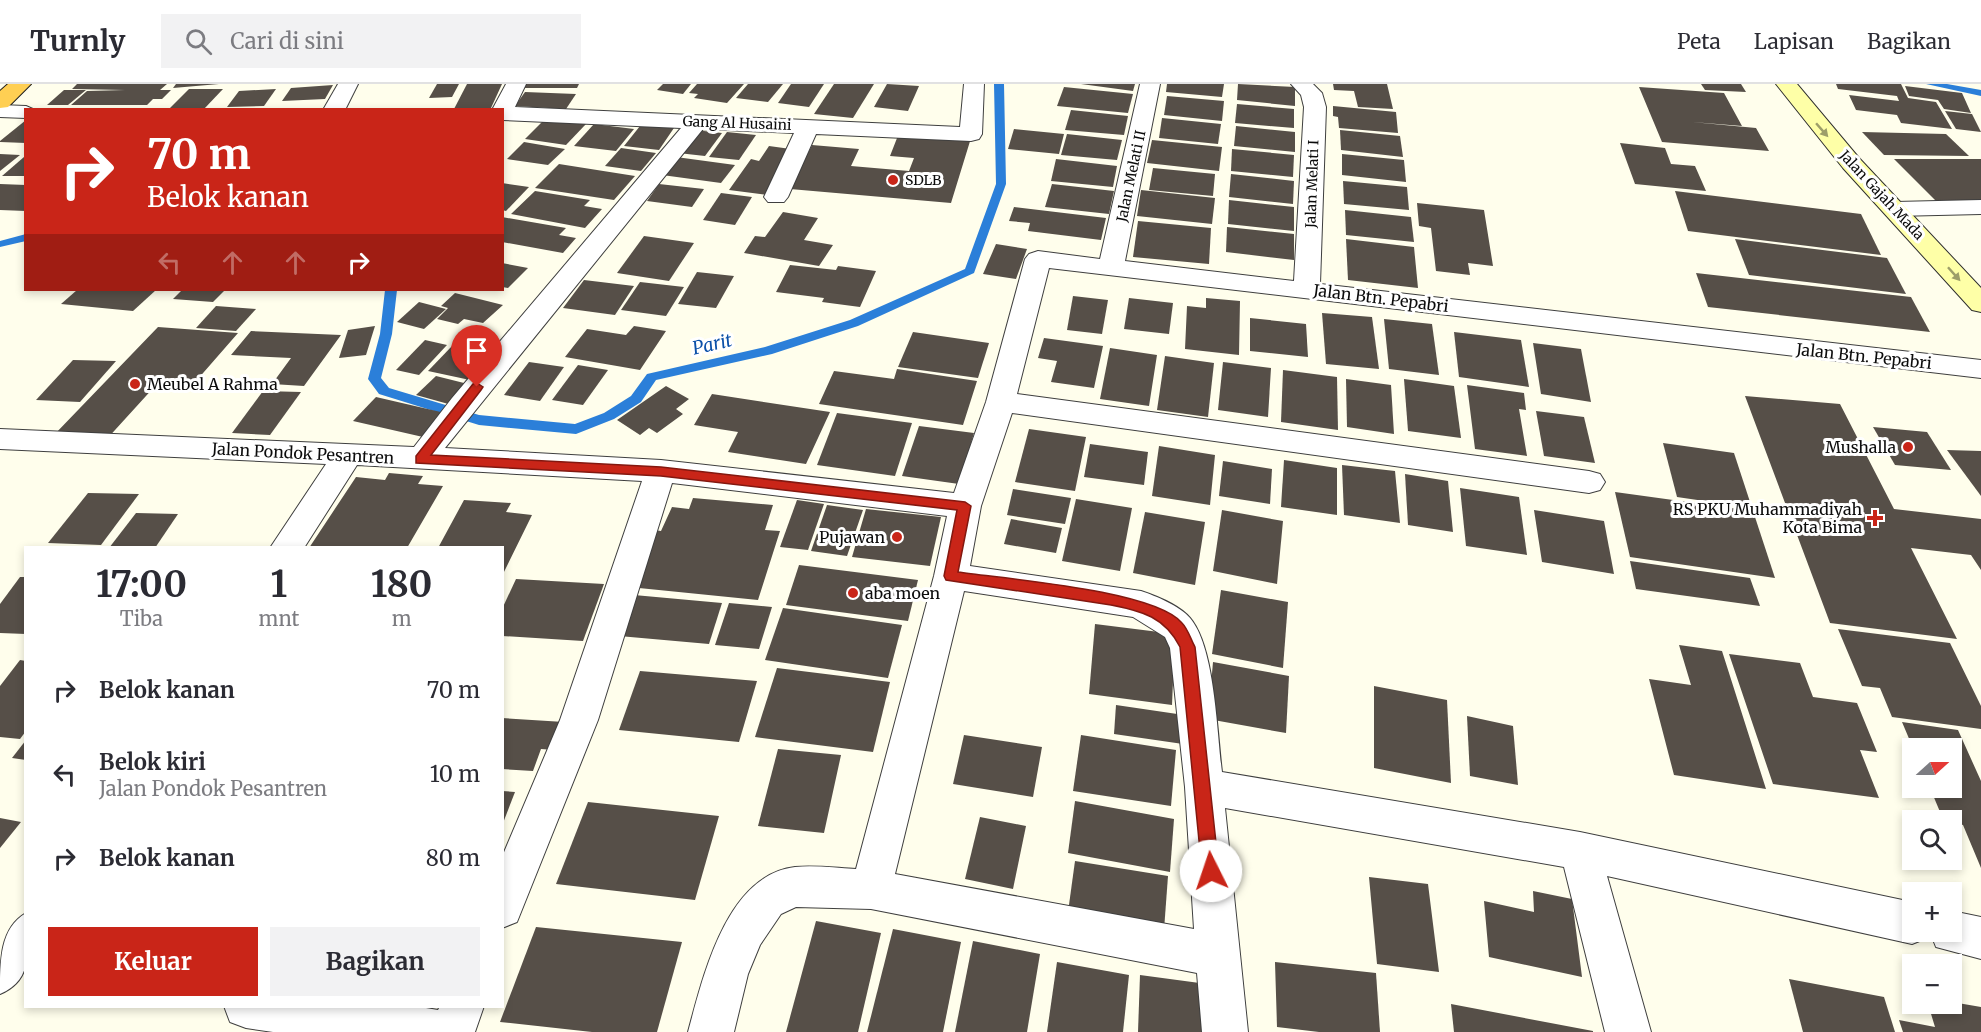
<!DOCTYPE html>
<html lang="id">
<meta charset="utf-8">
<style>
:root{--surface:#fff;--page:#f2f2f3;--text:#2b2b33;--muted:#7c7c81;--line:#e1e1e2;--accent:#c92518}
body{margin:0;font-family:Merriweather,serif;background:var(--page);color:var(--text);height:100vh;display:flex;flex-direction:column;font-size:22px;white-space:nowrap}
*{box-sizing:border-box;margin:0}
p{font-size:20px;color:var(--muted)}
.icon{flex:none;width:33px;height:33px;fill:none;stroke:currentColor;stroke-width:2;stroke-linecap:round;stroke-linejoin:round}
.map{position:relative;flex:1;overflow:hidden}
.panel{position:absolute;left:24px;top:462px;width:480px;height:462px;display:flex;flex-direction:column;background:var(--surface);border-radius:0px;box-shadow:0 3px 9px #0003}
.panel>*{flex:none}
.guide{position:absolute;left:24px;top:24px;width:480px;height:183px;border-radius:0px;box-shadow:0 3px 9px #0003;background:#c92518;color:#fff;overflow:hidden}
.needle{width:39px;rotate:69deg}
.tools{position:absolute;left:1902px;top:654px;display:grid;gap:12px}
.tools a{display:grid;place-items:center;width:60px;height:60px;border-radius:0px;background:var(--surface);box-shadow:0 3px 9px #0003;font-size:30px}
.pin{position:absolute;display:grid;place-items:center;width:51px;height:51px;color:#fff;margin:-62px -26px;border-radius:50% 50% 50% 0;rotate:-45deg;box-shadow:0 0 6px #0007}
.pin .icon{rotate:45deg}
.me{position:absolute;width:66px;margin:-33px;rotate:356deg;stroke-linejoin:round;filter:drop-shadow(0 0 4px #0008)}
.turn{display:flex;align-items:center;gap:21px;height:126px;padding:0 24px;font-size:27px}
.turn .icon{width:78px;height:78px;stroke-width:2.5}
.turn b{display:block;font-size:42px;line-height:51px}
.lanes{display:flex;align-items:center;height:57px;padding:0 24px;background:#0003;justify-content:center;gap:30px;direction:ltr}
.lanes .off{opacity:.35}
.eta{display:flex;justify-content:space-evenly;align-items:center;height:102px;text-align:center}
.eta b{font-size:36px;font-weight:700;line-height:42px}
.primary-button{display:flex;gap:12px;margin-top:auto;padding:12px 24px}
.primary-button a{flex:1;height:69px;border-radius:0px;background:var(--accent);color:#fff;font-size:24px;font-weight:700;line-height:69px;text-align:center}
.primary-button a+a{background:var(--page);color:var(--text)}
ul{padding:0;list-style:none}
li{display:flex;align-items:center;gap:18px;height:84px;padding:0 24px}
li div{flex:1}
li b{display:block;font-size:22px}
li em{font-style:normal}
header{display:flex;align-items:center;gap:36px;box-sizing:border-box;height:84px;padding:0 30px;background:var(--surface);border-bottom:2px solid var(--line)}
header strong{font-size:28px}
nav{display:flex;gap:33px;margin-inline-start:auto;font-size:21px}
.search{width:420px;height:54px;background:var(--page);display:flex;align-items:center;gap:15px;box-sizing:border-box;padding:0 21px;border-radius:0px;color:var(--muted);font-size:22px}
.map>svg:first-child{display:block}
</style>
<header>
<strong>Turnly</strong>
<div class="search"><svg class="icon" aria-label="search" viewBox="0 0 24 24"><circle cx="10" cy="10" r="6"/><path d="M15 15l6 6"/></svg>Cari di sini</div>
<nav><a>Peta</a><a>Lapisan</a><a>Bagikan</a></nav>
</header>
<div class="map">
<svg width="1981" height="948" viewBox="0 0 1981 948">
<rect width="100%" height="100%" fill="#fffeec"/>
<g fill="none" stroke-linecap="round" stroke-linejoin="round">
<g fill="#2b7fd9" fill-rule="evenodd">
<polygon points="994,0 1004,0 1006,100 974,189 858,242 772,270 656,296 641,318 614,335 576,350 479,341 379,310 368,295 380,250 385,206 397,206 392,250 381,294 389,304 479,331 575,340 604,329 631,312 647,290 765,263 850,236 965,185 996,100"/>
<polygon points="1926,0 1947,0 1981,6 1981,12"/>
<polygon points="26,150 26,157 0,163 0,157"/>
</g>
</g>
<g fill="#564f48">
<polygon points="77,0 167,0 160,6 171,6 162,15 153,15 147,21 71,21 87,7 125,6 72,5"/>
<polygon points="176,0 219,0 173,4"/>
<polygon points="437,0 459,0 452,13 429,14"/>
<polygon points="467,0 502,0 491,24 454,25"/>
<polygon points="524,0 579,0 577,4 522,4"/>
<polygon points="663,0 691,0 683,10 657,6"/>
<polygon points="697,0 744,0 727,19 694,14 698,10 689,9"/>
<polygon points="748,0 783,0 768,18 736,14"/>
<polygon points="791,0 824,0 809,23 778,19"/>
<polygon points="834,0 874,0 853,34 814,30"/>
<polygon points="887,0 919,2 908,27 874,23"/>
<polygon points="1081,0 1135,0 1133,7"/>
<polygon points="1167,0 1224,0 1222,13 1166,8"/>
<polygon points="1238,0 1295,3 1295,22 1237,16"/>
<polygon points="1333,0 1387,0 1393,25 1358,23 1354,7 1334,6"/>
<polygon points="1701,0 1741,0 1746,8 1705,6"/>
<polygon points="1836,0 1901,0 1908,14 1936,18 1952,45 1901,39 1897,31 1856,26 1849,11 1899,17 1897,12 1838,5"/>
<polygon points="333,1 325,15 282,17 291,4"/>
<polygon points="1905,2 1962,9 1971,29 1944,25 1938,16 1909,12"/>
<polygon points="1064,3 1133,10 1128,29 1057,22"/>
<polygon points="1639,3 1724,9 1742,42 1692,38 1756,44 1769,67 1662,58"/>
<polygon points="189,5 223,5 204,25 169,25"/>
<polygon points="276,5 264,22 227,23 239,7"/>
<polygon points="64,6 86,6 68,21 47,21"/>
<polygon points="525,8 576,10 566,25 515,22"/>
<polygon points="1167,12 1224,17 1222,37 1164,31"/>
<polygon points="1237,20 1294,25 1294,44 1235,39"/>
<polygon points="1333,22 1396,28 1398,49 1339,44 1338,33 1333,32"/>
<polygon points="1071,26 1128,32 1124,51 1065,46"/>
<polygon points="1945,27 1972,30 1981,48 1956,45"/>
<polygon points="1162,34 1221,40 1218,60 1159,54"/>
<polygon points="545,35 586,40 566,61 525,55"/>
<polygon points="26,36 26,59 0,58 0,57"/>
<polygon points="654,39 676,41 659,66 624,62 640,42 650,43"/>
<polygon points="594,40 634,45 616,67 574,62"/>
<polygon points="1236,42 1295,48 1295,68 1234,62"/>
<polygon points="1014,45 1064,50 1059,70 1008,65"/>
<polygon points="695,46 722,49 705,72 678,69"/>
<polygon points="1340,46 1400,52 1403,73 1341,66"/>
<polygon points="727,48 756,51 739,76 709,73"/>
<polygon points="1862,48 1946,50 1969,72 1884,71"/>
<polygon points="899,49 971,54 951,119 790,105 812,61 859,65 851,82 909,87 914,74 890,72"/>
<polygon points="1067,50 1122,56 1117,76 1061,71"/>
<polygon points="1152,56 1222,63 1219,87 1147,79"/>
<polygon points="524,58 565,65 548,81 507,75"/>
<polygon points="1620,59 1665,64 1671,80 1695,82 1706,107 1635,100"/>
<polygon points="769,62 798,66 768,111 729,106 751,75 759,77"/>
<polygon points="621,64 656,69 641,87 605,82"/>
<polygon points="1232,65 1294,71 1293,93 1231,87"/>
<polygon points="0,70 20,71 0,87"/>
<polygon points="1342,70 1404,76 1406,98 1342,91"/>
<polygon points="24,73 26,92 2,92"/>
<polygon points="676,73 735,81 721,99 662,91"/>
<polygon points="1056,75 1117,82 1113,103 1051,97"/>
<polygon points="1894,75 1981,75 1981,118 1937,118"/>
<polygon points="559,80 635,92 614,116 535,104"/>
<polygon points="1153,84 1215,90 1213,112 1149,106"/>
<polygon points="1231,90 1294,97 1293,120 1229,113"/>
<polygon points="1343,97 1407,103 1409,126 1344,120"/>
<polygon points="502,99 529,103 506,127 502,126"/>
<polygon points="0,100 26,101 26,127 0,126"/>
<polygon points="659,100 704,105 692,123 647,117"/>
<polygon points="1052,100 1114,107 1109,130 1045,123"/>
<polygon points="1141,106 1215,114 1212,140 1137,132"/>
<polygon points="535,107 590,116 584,122 602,125 585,144 511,130"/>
<polygon points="1675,107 1861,130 1881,171 1688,147"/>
<polygon points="721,109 752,113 735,141 703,136"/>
<polygon points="1229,116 1294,123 1294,147 1228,140"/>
<polygon points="1417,119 1484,126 1493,182 1468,179 1470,191 1436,187 1431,144 1419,142"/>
<polygon points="1014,123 1106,134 1101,156 1028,147 1030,139 1009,137"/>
<polygon points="1345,126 1411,133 1414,158 1346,151"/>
<polygon points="783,128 818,134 804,156 833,161 819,182 744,169 755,152 765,153"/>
<polygon points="502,133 566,144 559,151 576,154 563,169 502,158"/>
<polygon points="1138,137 1211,144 1209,180 1133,173"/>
<polygon points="1227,143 1294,150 1294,176 1226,168"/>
<polygon points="644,152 694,159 669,197 617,189"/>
<polygon points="1346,155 1414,163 1418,204 1348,196"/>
<polygon points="1735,155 1887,174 1906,210 1749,191"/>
<polygon points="996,160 1027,165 1016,195 983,190"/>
<polygon points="502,179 528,184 508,204 502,203"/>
<polygon points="790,181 836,186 838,182 876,187 860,223 822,218 824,214 776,208"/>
<polygon points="697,188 734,192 716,224 678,220"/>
<polygon points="1696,189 1911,213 1930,248 1708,223"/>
<polygon points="584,196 634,202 615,231 563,224"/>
<polygon points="640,198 684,203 666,232 621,226"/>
<polygon points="77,206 156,206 133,227 61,220"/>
<polygon points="182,206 225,206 213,218 173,215"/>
<polygon points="455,209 503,221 483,239 464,235 458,240 437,235 448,224 441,222"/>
<polygon points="1073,212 1108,216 1102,250 1067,246"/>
<polygon points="1129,214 1173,219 1169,250 1124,245"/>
<polygon points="1206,214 1240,217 1239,271 1185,265 1187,222 1206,224"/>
<polygon points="419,218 446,225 424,245 397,238"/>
<polygon points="216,222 256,225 236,247 196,244"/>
<polygon points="1322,229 1372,233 1379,285 1326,280"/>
<polygon points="1250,234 1306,240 1308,273 1250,267"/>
<polygon points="1384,235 1432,240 1439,291 1389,285"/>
<polygon points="375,242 366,271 339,274 348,246"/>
<polygon points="634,242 666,247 640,286 565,273 587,245 626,251"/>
<polygon points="158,243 238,249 190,304 156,301 105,357 53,352"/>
<polygon points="251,247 341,251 304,302 272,300 291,274 231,271"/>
<polygon points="913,248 989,259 978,294 898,283"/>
<polygon points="1454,248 1521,256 1529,303 1459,293"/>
<polygon points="1044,254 1103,262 1094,304 1051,298 1057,277 1038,274"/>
<polygon points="425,256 447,261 419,291 396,286"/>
<polygon points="1533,259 1581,265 1591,318 1541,310"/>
<polygon points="453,261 494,270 470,296 428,287"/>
<polygon points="1110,264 1157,271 1149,322 1100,315"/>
<polygon points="1165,272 1214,279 1208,333 1157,326"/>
<polygon points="73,276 116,277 80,318 36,316"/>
<polygon points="529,278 564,283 540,317 504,311"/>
<polygon points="1223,278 1271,284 1268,333 1218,326"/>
<polygon points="578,281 608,286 583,321 552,316"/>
<polygon points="897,285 977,297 963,341 819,320 834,287 894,295"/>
<polygon points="1283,286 1337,293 1338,346 1281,338"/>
<polygon points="436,292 472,301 452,321 416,311"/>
<polygon points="1346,295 1391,301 1394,350 1347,343"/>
<polygon points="1404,295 1454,302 1461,354 1408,347"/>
<polygon points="1467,301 1524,309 1526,326 1519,325 1527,372 1475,365"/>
<polygon points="666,302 689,315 676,325 683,330 657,349 649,344 640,351 617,336"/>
<polygon points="263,307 301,308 270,351 232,349"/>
<polygon points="712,310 830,328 806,380 728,368 738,348 694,341"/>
<polygon points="1745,312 1840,320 1894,425 1981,435 1981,486 1971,471 1911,464 1957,555 1830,539"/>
<polygon points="376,313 445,329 423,353 353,337"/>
<polygon points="1536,327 1584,333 1595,379 1544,372"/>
<polygon points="837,329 912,339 895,392 817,381"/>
<polygon points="919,342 974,349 959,400 902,392"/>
<polygon points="1873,343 1927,348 1951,386 1895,381"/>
<polygon points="1029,345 1086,353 1075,407 1015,398"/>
<polygon points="1663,359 1734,369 1752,424 1677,413"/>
<polygon points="1090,360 1148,368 1144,401 1084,393"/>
<polygon points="1159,362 1215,371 1210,421 1152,412"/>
<polygon points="1947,366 1981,367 1981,412"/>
<polygon points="1284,376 1337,384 1337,431 1281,423"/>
<polygon points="1223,377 1272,385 1270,420 1219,412"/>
<polygon points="1342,381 1395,387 1400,439 1344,431"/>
<polygon points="389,389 423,392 418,400 443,402 407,464 309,464 356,393 385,396"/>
<polygon points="1405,390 1448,397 1453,448 1408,441"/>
<polygon points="1460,404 1519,413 1527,471 1466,462"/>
<polygon points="1013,405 1071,414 1065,440 1007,431"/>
<polygon points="1615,408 1753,427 1775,494 1630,473"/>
<polygon points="88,409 139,410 101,461 48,459"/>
<polygon points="693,414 773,421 765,446 780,447 758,516 629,503 654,446 661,447 672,423 689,425"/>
<polygon points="1076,415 1132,424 1120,487 1062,477"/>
<polygon points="464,416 511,419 506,428 532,431 502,492 502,464 438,464"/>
<polygon points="797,416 824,420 808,466 780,463"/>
<polygon points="827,421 863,426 847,472 811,467"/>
<polygon points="866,425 941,433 930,482 852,473"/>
<polygon points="1222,426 1283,437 1277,500 1213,487"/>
<polygon points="1534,426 1604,437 1614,490 1542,478"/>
<polygon points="1145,428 1205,438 1195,501 1133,489"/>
<polygon points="136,429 178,430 155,464 109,464"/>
<polygon points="1011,435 1062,444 1056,469 1004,460"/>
<polygon points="1630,477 1750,494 1760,522 1636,505"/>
<polygon points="799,481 918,496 908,537 786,521"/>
<polygon points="20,493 26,493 26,550 0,549 0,520"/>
<polygon points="516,495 604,500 583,557 502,552 502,525"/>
<polygon points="1221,506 1288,518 1283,584 1212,570"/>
<polygon points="634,511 722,519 709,560 619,552"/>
<polygon points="729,519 772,523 759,565 715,561"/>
<polygon points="783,524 902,541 888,594 765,576"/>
<polygon points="1095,540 1175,550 1172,621 1089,610"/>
<polygon points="1838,545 1950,559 1981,622 1981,645 1892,633 1880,604 1862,602"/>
<polygon points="1679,561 1722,567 1766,705 1674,691 1649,595 1691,601"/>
<polygon points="1729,570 1800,579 1813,613 1857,619 1877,668 1860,666 1879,714 1773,700"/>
<polygon points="20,576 26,577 26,647 20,655 0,653 0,602"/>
<polygon points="1213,578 1289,592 1286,649 1208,635"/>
<polygon points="777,584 890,598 873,668 755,653"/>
<polygon points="640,587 757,597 739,658 619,646"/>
<polygon points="1374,602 1447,616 1451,699 1374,684"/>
<polygon points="1116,621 1184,631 1183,660 1114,650"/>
<polygon points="1467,632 1513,642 1518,701 1470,692"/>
<polygon points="502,634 564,638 554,666 541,665 533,687 502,685"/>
<polygon points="1902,638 1958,646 1981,697 1981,784 1963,741 1943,735 1930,704 1952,704 1952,664 1913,664"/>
<polygon points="964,651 1042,663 1033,713 953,700"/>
<polygon points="1081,651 1176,666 1171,722 1073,707"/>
<polygon points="26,656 26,676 12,674"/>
<polygon points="778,665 841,671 824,749 758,742"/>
<polygon points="502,707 515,708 503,739 502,739"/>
<polygon points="1075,717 1174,735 1170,788 1068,769"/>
<polygon points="588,718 719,732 695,816 556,800"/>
<polygon points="980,733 1026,742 1013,805 965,795"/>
<polygon points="0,734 21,738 0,764"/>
<polygon points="1075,777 1168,792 1164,846 1068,828"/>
<polygon points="1369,793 1428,800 1439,888 1377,880"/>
<polygon points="1533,807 1572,815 1582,893 1489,873 1484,817 1534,828"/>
<polygon points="816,837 881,849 858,948 786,948"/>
<polygon points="536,843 682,858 657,948 592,948 500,938"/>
<polygon points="893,845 961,858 943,948 867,948"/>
<polygon points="973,857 1040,870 1027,948 955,948"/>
<polygon points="1057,878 1129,891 1123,948 1047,948"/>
<polygon points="1275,878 1376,889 1380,948 1319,948 1277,943"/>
<polygon points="1140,891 1207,900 1207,948 1138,948"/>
<polygon points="1789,895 1884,913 1895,948 1803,948"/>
<polygon points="1952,918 1981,923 1981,948 1903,948 1899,936 1935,943 1928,920"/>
<polygon points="1451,920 1593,947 1593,948 1454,948"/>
</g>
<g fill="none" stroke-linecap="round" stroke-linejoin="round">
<defs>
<g id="minor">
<polygon points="338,0 358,0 345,26 323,26"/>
<path d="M506 0H526L515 23 960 43 964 0H984L982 50 979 55 971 57 816 50 788 113 784 118H768L764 113 794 49 703 45 445 364 661 376 954 409 986 318 1025 175 1029 170 1038 167 1100 175 1140 0H1160L1125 177 1294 197 1304 23 1301 11 1291 0H1313L1322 9 1326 23 1320 200 1981 276V294L1049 184 1017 310 1589 387 1600 390 1605 398 1600 406 1589 409 1012 329 981 422 970 482 1141 507C1156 512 1180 522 1190 534 1215 563 1217 649 1222 688L1580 748 1912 818V848H1930L1927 854 1912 860 1607 792 1651 948H1605L1564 783 1225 724 1248 948H1202L1197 889 871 825 796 823 781 830 760 861 748 890 734 948H688C703 893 726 791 795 783 815 781 836 784 856 785L934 492 947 432 672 399 598 636 517 838 502 844V773L560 636 642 397 357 381 304 464H270L326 380 0 365V345L414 363 452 314 681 44 502 36V26H492ZM964 507 1133 533 1165 553 1170 564 1185 703 1194 845 895 790Z"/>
<polygon points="0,21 26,22 35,26 26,26 26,34 0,33"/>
<polygon points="1981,116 1981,130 1895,132 1886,130 1883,125 1886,120 1895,118"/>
<polygon points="1952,827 1981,833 1981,875 1936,863 1930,848 1952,848"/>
<path d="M26 829C26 863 36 895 0 910 0 876 0 844 26 829Z"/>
<polygon points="224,922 414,922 438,926 440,922 484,922 475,948 273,948 246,944 230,938"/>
</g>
<polygon id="secondary" points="1776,0 1797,0 1859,74 1981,204 1981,228 1972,226 1843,84"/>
<polygon id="trunk" points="8,0 31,0 8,23 0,24 0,7"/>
</defs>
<use href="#minor" stroke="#3f3f3f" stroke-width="2"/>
<use href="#secondary" stroke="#2e2e2e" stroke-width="2"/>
<use href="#trunk" stroke="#1d1d1d" stroke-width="2"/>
<use href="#minor" fill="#fff" fill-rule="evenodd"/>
<use href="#secondary" fill="#feffa7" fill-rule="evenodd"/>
<use href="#trunk" fill="#ffcf53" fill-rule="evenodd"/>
</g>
<defs><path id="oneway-solid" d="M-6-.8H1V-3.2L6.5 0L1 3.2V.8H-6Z" transform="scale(1.5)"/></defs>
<g fill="#9d9e69">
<use href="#oneway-solid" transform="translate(1822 46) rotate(49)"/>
<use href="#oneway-solid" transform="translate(1954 190) rotate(48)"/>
</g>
<path fill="#c92518" stroke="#831810" stroke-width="1.5" d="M477 299 483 303 481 306 431 371 661 383 965 418 971 422 958 488C1005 495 1154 506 1182 539 1188 545 1191 556 1195 563L1219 787 1217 793 1211 795 1205 793 1202 787 1180 563C1165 533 1142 527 1111 521L946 496 944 492 957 426 661 392 416 379V372L473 300Z"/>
<g fill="#c92518" stroke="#fff" stroke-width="2">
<circle cx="893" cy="96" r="6"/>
<circle cx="135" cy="300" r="6"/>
<circle cx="1908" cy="363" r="6"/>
<path d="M1872 425h6v6h6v6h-6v6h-6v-6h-6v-6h6z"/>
<circle cx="897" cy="453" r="6"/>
<circle cx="853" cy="509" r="6"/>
</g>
<g text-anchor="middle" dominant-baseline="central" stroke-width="6" stroke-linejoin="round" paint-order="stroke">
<g font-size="14" fill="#0c0c0c" stroke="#fff">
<text transform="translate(737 39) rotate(2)">Gang Al Husaini</text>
<text transform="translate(1131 92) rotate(-78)">Jalan Melati II</text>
<text transform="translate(1312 100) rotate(-88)">Jalan Melati I</text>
<text transform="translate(1882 111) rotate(47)">Jalan Gajah Mada</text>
</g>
<g font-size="14" fill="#0c0c0c" stroke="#fff" text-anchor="start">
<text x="905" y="96">SDLB</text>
</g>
<g font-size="16" fill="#0c0c0c" stroke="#fff">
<text transform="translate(1381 214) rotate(7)">Jalan Btn. Pepabri</text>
<text transform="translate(1864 272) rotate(6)">Jalan Btn. Pepabri</text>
<text transform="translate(303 369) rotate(3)">Jalan Pondok Pesantren</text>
</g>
<g font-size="16" fill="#0c0c0c" stroke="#fff" text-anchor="end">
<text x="147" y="300" text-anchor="start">Meubel A Rahma</text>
<text x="1896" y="363">Mushalla</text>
<text x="1862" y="425">RS PKU Muhammadiyah<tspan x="1862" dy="18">Kota Bima</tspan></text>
<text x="885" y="453">Pujawan</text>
<text x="865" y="509" text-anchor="start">aba moen</text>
</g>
<g font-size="18" font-style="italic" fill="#0b50a9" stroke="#fff">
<text transform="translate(712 260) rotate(-13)">Parit</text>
</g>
</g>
</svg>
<div class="tools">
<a><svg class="needle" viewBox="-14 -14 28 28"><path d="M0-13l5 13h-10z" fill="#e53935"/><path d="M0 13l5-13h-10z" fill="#7c7c81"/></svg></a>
<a><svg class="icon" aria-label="search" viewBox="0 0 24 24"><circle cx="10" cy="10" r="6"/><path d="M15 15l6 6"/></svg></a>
<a>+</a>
<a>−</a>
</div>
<div class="pin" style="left:477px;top:303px;background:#d93025"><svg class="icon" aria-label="arrive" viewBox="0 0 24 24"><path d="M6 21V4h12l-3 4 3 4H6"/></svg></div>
<svg class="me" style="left:1211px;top:787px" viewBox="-20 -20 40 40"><circle r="19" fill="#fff"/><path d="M0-13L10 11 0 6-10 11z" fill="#c92518"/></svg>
<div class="guide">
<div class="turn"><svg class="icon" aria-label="right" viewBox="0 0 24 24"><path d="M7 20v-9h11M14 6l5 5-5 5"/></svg><div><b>70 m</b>Belok kanan</div></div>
<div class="lanes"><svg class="icon off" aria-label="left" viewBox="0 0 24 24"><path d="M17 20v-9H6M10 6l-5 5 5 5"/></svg><svg class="icon off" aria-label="ahead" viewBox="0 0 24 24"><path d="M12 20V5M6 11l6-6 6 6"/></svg><svg class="icon off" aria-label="ahead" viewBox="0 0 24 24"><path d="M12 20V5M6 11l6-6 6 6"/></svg><svg class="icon" aria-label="right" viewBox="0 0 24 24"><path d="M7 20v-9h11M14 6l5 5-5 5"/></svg></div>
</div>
<section class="panel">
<div class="eta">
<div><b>17:00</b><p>Tiba</p></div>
<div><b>1</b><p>mnt</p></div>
<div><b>180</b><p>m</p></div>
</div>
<ul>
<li><svg class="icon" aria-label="right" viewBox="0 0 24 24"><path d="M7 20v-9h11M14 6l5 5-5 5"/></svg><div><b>Belok kanan</b></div><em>70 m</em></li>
<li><svg class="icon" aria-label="left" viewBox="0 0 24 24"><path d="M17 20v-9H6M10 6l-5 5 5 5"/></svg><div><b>Belok kiri</b><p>Jalan Pondok Pesantren</p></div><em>10 m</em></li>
<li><svg class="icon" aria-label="right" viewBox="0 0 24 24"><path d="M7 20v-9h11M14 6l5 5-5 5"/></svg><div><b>Belok kanan</b></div><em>80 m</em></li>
</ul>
<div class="primary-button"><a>Keluar</a><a>Bagikan</a></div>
</section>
</div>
